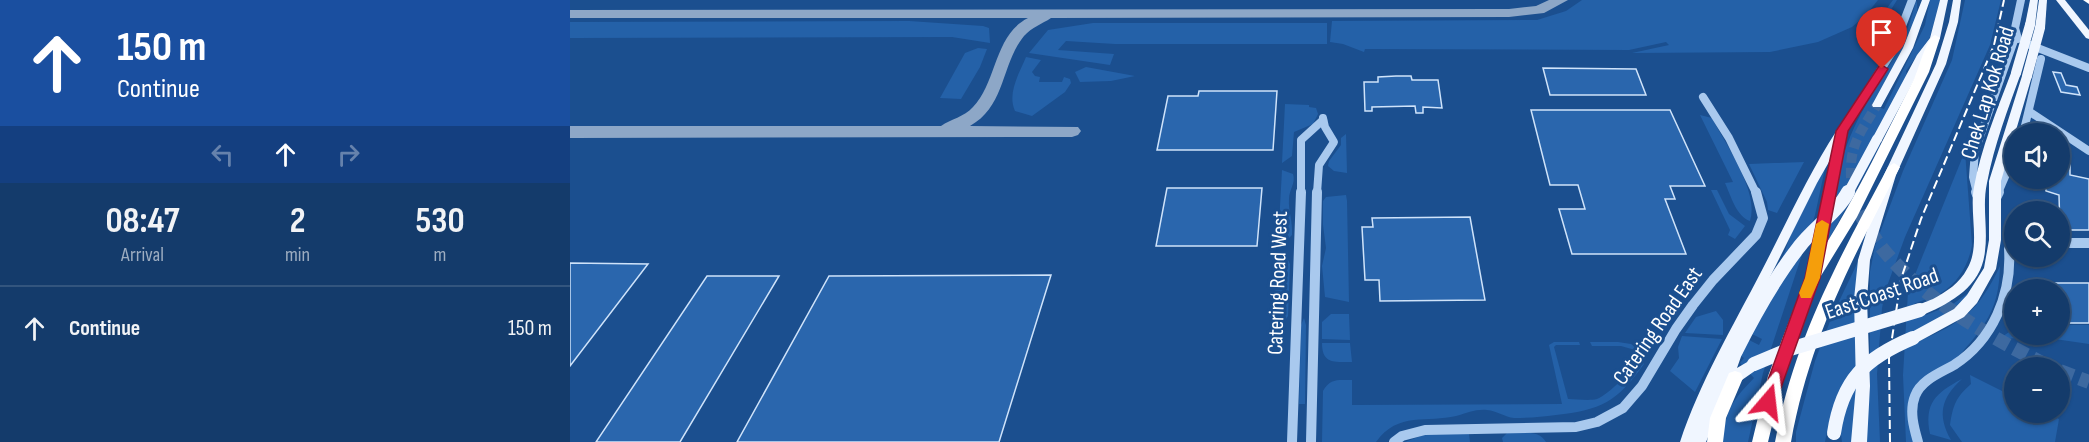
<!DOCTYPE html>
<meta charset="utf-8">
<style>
:root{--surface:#143b6b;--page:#214673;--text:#f1f3f6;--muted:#9dadc1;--line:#33557e}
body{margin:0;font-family:"Sofia Sans Condensed",sans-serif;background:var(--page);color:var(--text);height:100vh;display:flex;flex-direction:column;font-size:22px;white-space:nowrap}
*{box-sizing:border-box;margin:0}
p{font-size:20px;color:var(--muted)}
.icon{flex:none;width:33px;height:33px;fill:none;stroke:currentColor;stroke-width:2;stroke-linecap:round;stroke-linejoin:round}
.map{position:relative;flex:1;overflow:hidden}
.drawer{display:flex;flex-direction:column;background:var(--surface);width:570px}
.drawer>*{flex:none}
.top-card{background:#1a4fa0;color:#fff;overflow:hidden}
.fabs{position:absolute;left:1434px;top:123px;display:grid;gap:12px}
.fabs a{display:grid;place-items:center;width:66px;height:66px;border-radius:50%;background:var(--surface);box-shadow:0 2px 4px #0004,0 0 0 2px var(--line);font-size:30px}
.pin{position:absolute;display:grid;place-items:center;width:51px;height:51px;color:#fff;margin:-62px -26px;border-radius:50% 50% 50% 0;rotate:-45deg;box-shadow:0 0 6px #0007}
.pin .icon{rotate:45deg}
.me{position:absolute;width:66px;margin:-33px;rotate:17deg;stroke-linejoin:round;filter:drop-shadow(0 0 4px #0008)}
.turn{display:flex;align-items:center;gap:21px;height:126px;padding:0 18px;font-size:27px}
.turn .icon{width:78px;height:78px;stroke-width:2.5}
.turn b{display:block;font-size:42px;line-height:51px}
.lanes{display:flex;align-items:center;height:57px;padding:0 18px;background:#0003;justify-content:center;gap:30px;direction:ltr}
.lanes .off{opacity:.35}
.eta{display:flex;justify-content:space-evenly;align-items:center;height:102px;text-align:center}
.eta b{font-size:36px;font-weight:700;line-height:42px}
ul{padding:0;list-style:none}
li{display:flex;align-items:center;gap:18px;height:84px;padding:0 18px;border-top:2px solid var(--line)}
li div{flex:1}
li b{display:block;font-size:22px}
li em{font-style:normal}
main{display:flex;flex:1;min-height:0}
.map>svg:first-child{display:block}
</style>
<main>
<section class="drawer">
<div class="top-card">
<div class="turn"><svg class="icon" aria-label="ahead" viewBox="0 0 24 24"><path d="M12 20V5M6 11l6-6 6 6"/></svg><div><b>150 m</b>Continue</div></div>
<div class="lanes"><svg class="icon off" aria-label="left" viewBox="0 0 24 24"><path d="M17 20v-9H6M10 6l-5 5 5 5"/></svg><svg class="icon" aria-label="ahead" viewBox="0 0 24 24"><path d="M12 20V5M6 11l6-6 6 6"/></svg><svg class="icon off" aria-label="right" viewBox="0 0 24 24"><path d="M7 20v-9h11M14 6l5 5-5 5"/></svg></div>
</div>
<div class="eta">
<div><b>08:47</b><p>Arrival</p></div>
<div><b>2</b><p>min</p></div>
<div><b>530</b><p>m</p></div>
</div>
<ul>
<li><svg class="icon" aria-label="ahead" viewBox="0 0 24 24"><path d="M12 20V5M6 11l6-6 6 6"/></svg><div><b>Continue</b></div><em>150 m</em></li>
</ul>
</section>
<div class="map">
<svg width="1519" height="442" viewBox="0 0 1519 442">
<rect width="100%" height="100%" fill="#1b4f8f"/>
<g fill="#2461a8">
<polygon points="1012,0 1308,0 1295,16 1282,27 1248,42 1200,52 1062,53 1099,45 1096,42 1059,50 795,49 794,52 773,44 760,42 762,21 967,20 996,11"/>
<polygon points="1323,0 1327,0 1301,42 1286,37 1306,23"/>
<path d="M1346 0C1355 18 1314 86 1303 105L1314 109 1355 25 1360 0H1370L1360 37 1336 71 1337 76 1303 142 1310 145 1258 241C1263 207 1266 170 1280 137 1300 89 1335 53 1346 0Z"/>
<polygon points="1395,0 1431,0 1420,45 1335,237 1316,289 1312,308 1307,374 1310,442 1294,442 1300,391 1300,272 1305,246 1333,171 1382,60"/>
<polygon points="339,21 413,26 419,28 420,43 382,37 0,38 0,22"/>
<polygon points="523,23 757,23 757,44 545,44 496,41 488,50 544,54 540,65 459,53 478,30"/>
<polygon points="408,48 417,49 410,67 391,99 370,98 395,53"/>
<path d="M456 57 471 60 462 72 465 76 470 77 469 82H492L494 77 500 79 501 83 495 92 462 116 445 111C437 93 449 74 456 57Z"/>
<polygon points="516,67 565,76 541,81 510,82 505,72"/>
<polygon points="715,104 739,105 739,107 746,108 748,114 743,124 724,132 722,156 712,163"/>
<path d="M1130 115 1142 118C1155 143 1190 193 1180 221 1166 216 1161 196 1155 183L1163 182Z"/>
<polygon points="776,134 777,173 764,171 758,166 759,161 771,145 771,138"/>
<path d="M1395 151 1402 245C1399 264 1388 283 1371 293 1363 298 1352 300 1344 304L1356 315 1383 304 1402 290 1388 307 1347 342C1393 322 1408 312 1430 266 1429 300 1422 317 1400 343 1395 348 1390 356 1384 360 1371 370 1357 374 1346 386L1347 442H1336L1333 375 1338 292Z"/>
<polygon points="1234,162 1207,213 1198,210 1197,202 1179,164"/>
<path d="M1256 164 1245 215 1193 373 1178 442H1152C1156 409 1162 401 1184 378L1170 363 1174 358 1166 353 1179 340 1189 345 1192 339 1172 329 1210 265 1228 214Z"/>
<path d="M712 170 723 174C726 183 719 190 719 199 718 210 723 222 722 235L716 241 708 243Z"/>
<polygon points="1141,190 1147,190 1159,214 1175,226 1165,239 1158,235 1160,230"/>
<polygon points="776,195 777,201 779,302 755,297 752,266 756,248 753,225 753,201 756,197"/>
<polygon points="1295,247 1287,442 1272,442 1271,435 1257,431 1255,442 1226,442 1226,432 1245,361 1262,316"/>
<polygon points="707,256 718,260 720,264 718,316 716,319 704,320"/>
<polygon points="1146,311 1153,320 1153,335 1115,333 1126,317"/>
<polygon points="761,314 779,314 780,340 752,339 752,322"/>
<polygon points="734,318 736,325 735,404 729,404 731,325"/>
<polygon points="1441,323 1444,325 1444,334 1490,334 1490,325 1519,325 1519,344 1471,337 1429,339 1439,332"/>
<polygon points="1112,336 1152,339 1125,392 1100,371 1109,358 1108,347"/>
<path d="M984 342H1009L1010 345H986L984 347 998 399C1006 399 1019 401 1027 399 1038 395 1066 368 1068 356L1065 350 1051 346H1022L1020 342H1048L1061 344 1070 351 1074 364C1047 402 1031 410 986 415 972 417 958 418 944 418 935 417 927 411 917 410 905 409 898 413 886 416 858 423 828 411 806 442H752L753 391C760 378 768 380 782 380V405L992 404 979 345Z"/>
<path d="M752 343H780L782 362C764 362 752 364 752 343Z"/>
<path d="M1400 375 1444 397V412L1476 413 1489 419 1485 442H1392L1380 425C1383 405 1386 397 1401 384Z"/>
<path d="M1392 379C1371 398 1367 415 1381 440L1360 434C1354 404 1365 393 1392 379Z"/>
<path d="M937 433C950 433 969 429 976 442H933L932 438Z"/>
<polygon points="856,434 899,434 900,442 835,442"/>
</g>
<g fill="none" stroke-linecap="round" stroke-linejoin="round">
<path fill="#8da7c7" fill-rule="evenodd" d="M979 0H998L974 13 939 17 481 18C472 24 462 27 454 36 431 64 436 106 400 126L508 127 511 131 508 135 502 137 0 138V126H371C381 119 394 117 403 107 427 82 424 35 458 18H0V10L939 9 966 6Z"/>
</g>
<g fill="#2a66ad" stroke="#cfe3fa" stroke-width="1.5">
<polygon points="973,68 1066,69 1076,95 980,95"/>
<polygon points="1483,72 1491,73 1496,85 1507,87 1510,95 1491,92"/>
<polygon points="826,76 841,76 842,80 868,80 872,108 853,107 853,113 846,113 845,106 802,107 802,111 795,111 794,82 808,82 808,77"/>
<polygon points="629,91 707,91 703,150 587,150 598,96 628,96"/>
<polygon points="961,110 1100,110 1135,186 1100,186 1105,199 1095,199 1116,254 1002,254 989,209 1015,209 1008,185 980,185"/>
<polygon points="1490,158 1500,162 1500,175 1519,179 1519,230 1490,230 1489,195 1476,191 1475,178 1490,178"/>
<polygon points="597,188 692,188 687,246 586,246"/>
<polygon points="900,217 915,300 810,301 809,280 795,280 792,227 803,227 802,218"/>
<polygon points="0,263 78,264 0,366"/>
<polygon points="481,275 429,442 167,442 259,276"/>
<polygon points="137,276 209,276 110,442 26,442"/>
<polygon points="1453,283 1519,283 1519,323 1490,323 1490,290 1459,290"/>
</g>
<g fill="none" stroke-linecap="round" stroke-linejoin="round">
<path stroke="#3d69a0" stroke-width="10" stroke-dasharray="10 5" stroke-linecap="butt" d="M1282 193C1278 149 1284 142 1307 105"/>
<g stroke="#3d69a0" stroke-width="14" stroke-dasharray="14 7" stroke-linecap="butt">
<path d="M1282 192C1283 199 1287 206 1290 213 1324 285 1414 334 1482 368"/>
<polyline points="1490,371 1519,382"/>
</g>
<g stroke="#a9c9ee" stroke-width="8">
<polyline points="1448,39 1445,28 1451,0"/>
<polyline points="1460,45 1519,68"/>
<polyline points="1133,97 1159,138 1186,193"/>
<polyline points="1460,112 1519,151"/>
<polyline points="1272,131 1322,52 1342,0"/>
<polyline points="1453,134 1471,59"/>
<polyline points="731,193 731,140 753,120"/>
<polyline points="747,193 749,165 764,142 755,127 753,118"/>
<polyline points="1407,193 1403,177 1405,151 1446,35"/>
<polyline points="1428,193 1444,156"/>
</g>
<g stroke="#a9c9ee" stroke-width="10">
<polyline points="1406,192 1407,195"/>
<polyline points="1426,198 1429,192"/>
<polyline points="1490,243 1519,243"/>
<polyline points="722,442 731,192"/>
<polyline points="741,442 747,192"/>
<polyline points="824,442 832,436 855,430 1006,427 1027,422 1053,408 1072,386 1106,329 1123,305 1143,280 1186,235 1193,218 1186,192"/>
<path d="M1348 442C1344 428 1339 411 1345 396 1351 380 1370 373 1384 365 1423 340 1442 294 1439 249L1444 244"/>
</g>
<g fill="#f0f6ff" fill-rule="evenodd">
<polygon points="1352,0 1360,0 1343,48 1311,107 1303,107 1302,105 1333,48"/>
<polygon points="1370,0 1378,0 1370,38 1357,56 1311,142 1303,142 1302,139 1347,55 1360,38"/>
<polygon points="1383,0 1391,0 1388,22 1376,64 1326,175 1300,260 1297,299 1300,386 1297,442 1281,442 1286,386 1284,299 1288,260 1314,175 1366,64 1379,22"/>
<polygon points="1460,0 1468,0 1465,25 1460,28 1455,25"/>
<polygon points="1469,0 1477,0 1475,28 1470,31 1465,28"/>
<polygon points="1486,0 1495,0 1519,30 1519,39 1516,38"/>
<path d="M1446 70 1451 73C1438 109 1424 145 1417 183 1412 206 1418 228 1415 251 1412 285 1383 302 1355 314L1350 315 1345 314 1343 310C1347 304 1356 302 1363 299 1376 292 1390 283 1397 269 1411 246 1399 213 1404 187 1411 148 1427 110 1441 73Z"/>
<polygon points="1457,73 1462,76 1431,181 1431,240 1426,269 1407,303 1394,317 1348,342 1343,344 1338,342 1336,338 1338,334 1384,309 1397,295 1414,268 1419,240 1419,181 1452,76"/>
<path d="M1271 129 1276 132 1247 183 1166 345 1171 347 1173 351 1167 368 1184 358 1189 360 1191 364 1189 368 1162 387 1155 396 1136 442H1110C1130 382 1162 328 1191 272 1216 224 1238 175 1267 130Z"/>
</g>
<g fill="#fff" fill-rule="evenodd">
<polygon points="1513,0 1519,0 1519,4"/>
<path d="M1365 35 1370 38 1359 72 1287 217 1249 279 1214 376 1198 442H1182L1198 376 1238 272 1266 131 1272 127 1278 131 1256 244C1289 191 1315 135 1344 79 1349 69 1356 38 1365 35Z"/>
<path d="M1324 163 1330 167C1282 260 1240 337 1221 442H1205C1224 339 1269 259 1318 167Z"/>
<polygon points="1165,371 1171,373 1173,378 1156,418 1153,442 1137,442 1140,418 1159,373"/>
</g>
<polyline stroke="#fff" stroke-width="2" stroke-dasharray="9 4" stroke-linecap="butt" points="1320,442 1319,358 1331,279 1351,219 1424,45 1434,0"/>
<g stroke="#f0f6ff" stroke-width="10">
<polyline points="1446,73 1460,25"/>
<polyline points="1457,76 1470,28"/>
<polyline points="1278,193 1307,139"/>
</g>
<g stroke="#f0f6ff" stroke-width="14">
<path d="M1166 351C1184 315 1204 279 1229 247 1243 228 1267 213 1278 192"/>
<polyline points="1184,364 1220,349 1350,310"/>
<path d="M1264 433C1272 380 1295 358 1343 338"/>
</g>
</g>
<polygon fill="#e11d48" stroke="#92132f" stroke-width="1.5" points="1312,65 1318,69 1278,131 1250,278 1206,402 1204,407 1198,409 1192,407 1190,402 1235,278 1266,131 1309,66"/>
<polygon fill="#f59e0b" points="1252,220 1259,224 1250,278 1241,298 1231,298 1229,293 1235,278 1246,224"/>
<g text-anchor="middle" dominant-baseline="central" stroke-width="6" stroke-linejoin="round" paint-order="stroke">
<g font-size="22" fill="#fff" stroke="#1b4f8f">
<text transform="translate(1418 93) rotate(-73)">Chek Lap Kok Road</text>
<text transform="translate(708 283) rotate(-88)">Catering Road West</text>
<text transform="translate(1312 294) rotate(-19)">East Coast Road</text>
<text transform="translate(1088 326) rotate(-55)">Catering Road East</text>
</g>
</g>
</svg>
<div class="fabs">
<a><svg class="icon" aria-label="sound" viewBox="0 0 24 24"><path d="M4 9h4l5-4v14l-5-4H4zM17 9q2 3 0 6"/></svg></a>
<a><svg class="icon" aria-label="search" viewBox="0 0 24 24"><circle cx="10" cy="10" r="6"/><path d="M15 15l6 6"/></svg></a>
<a>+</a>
<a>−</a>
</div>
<div class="pin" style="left:1312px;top:69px;background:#d93025"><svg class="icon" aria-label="arrive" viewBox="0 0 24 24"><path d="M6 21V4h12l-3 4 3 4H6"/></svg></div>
<svg class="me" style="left:1198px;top:402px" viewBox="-20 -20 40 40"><path d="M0-17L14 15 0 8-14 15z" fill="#e11d48" stroke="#fff" stroke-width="4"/></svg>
</div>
</main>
